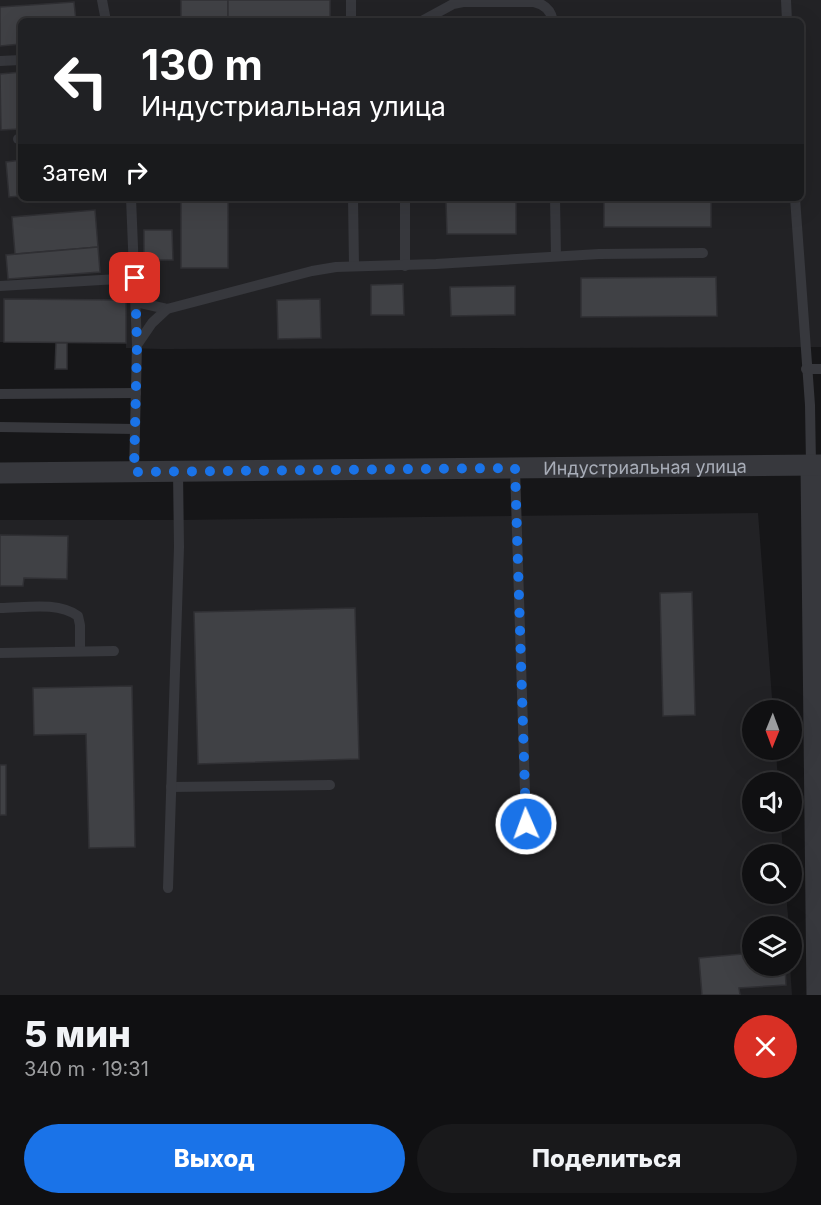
<!DOCTYPE html>
<html lang="ru">
<meta charset="utf-8">
<style>
:root{--surface:#101012;--page:#19191b;--text:#f1f3f6;--muted:#9c9d9f;--line:#303032;--accent:#1a73e8}
body{margin:0;font-family:Inter,sans-serif;background:var(--page);color:var(--text);height:100vh;display:flex;flex-direction:column;font-size:22px;white-space:nowrap}
*{box-sizing:border-box;margin:0}
p{font-size:20px;color:var(--muted)}
.icon{flex:none;width:33px;height:33px;fill:none;stroke:currentColor;stroke-width:2;stroke-linecap:round;stroke-linejoin:round}
.map{position:relative;height:995px;overflow:hidden}
.sheet{display:flex;flex-direction:column;background:var(--surface);flex:1}
.sheet>*{flex:none}
.hud{position:absolute;left:18px;top:18px;width:786px;height:183px;border-radius:9px;box-shadow:0 6px 24px #0002,0 0 0 2px var(--line);background:#202124;color:#fff;overflow:hidden}
.needle{width:39px;rotate:181deg}
.buttons{position:absolute;left:742px;top:700px;display:grid;gap:12px}
.buttons a{display:grid;place-items:center;width:60px;height:60px;border-radius:50%;background:var(--surface);box-shadow:0 6px 24px #0002,0 0 0 2px var(--line);font-size:30px}
.pin{position:absolute;display:grid;place-items:center;width:51px;height:51px;color:#fff;margin:-26px;border-radius:12px;box-shadow:0 3px 9px #0006}
.me{position:absolute;width:66px;margin:-33px;rotate:358deg;stroke-linejoin:round;filter:drop-shadow(0 0 4px #0008)}
.turn{display:flex;align-items:center;gap:21px;height:126px;padding:0 24px;font-size:27px}
.turn .icon{width:78px;height:78px;stroke-width:2.5}
.turn b{display:block;font-size:42px;line-height:51px}
.then{display:flex;align-items:center;height:57px;padding:0 24px;background:#0003;gap:12px;font-size:22px}
.round{display:grid;place-items:center;flex:none;width:63px;height:63px;border-radius:32px;background:var(--page)}
.headline{display:flex;align-items:center;justify-content:space-between;height:102px;padding:0 24px}
h1{font-size:36px;font-weight:800;line-height:45px}
.primary-button{display:flex;gap:12px;margin-top:auto;padding:12px 24px}
.primary-button a{flex:1;height:69px;border-radius:36px;background:var(--accent);color:#fff;font-size:24px;font-weight:800;line-height:69px;text-align:center}
.primary-button a+a{background:var(--page);color:var(--text)}
.map>svg:first-child{display:block}
</style>
<div class="map">
<svg width="821" height="995" viewBox="0 0 821 995">
<rect width="100%" height="100%" fill="#161618"/>
<g fill="#222225" fill-rule="evenodd">
<path d="M0 0H821V347L161 349 126 348V343L0 342ZM21 21H801V198H21Z"/>
<polygon points="758,513 773,711 753,711 753,750 776,750 778,783 753,783 753,822 781,822 783,855 753,855 753,894 786,894 789,927 753,927 753,966 790,966 792,995 0,995 0,520 179,520"/>
</g>
<g fill="#404145" stroke="#303034" stroke-width="1.5">
<rect x="181" y="0" width="47" height="21"/>
<rect x="228" y="0" width="102" height="21"/>
<polygon points="74,2 76,21 21,21 21,44 0,46 0,7"/>
<polygon points="21,72 21,129 1,130 0,74"/>
<polygon points="21,160 21,196 9,197 6,162"/>
<rect x="181" y="198" width="47" height="70"/>
<rect x="604" y="198" width="107" height="29"/>
<polygon points="446,202 516,202 516,234 447,234"/>
<polygon points="95,210 98,247 15,254 12,217"/>
<polygon points="144,230 172,230 173,260 144,260"/>
<polygon points="98,247 100,272 8,279 6,255"/>
<polygon points="716,277 717,316 581,317 581,278"/>
<polygon points="403,284 404,315 371,315 371,285"/>
<polygon points="515,286 515,315 451,316 450,287"/>
<polygon points="4,299 126,300 126,343 4,342"/>
<polygon points="320,299 321,338 278,339 277,300"/>
<polygon points="56,343 67,343 67,369 55,369"/>
<polygon points="0,535 68,536 67,579 24,578 23,586 0,586"/>
<polygon points="692,592 695,715 663,716 660,593"/>
<polygon points="355,608 359,759 198,764 194,612"/>
<polygon points="132,686 135,847 89,848 86,734 34,735 33,688"/>
<rect x="0" y="765" width="6" height="50"/>
<polygon points="753,953 753,966 785,966 786,985 739,988 740,995 702,995 699,958"/>
</g>
<g fill="none" stroke-linecap="round" stroke-linejoin="round">
<g stroke="#37383d" stroke-width="10">
<polyline points="102,0 106,21"/>
<polyline points="351,0 351,21"/>
<polyline points="786,0 787,21"/>
<path d="M422 21 453 4 463 2H534C544 4 551 10 553 21"/>
<polyline points="0,61 21,60"/>
<polyline points="18,139 21,139"/>
<polyline points="131,198 137,345 134,472"/>
<polyline points="353,198 354,266"/>
<polyline points="555,198 556,256"/>
<polyline points="795,198 810,405 811,465 812,464"/>
<polyline points="405,266 405,198"/>
<polyline points="0,286 135,278"/>
<polyline points="136,302 167,309"/>
<polyline points="137,345 152,323 167,309 312,271 336,267 436,264 599,254 703,253"/>
<polyline points="806,369 821,369"/>
<polyline points="0,394 136,393"/>
<polyline points="0,427 135,429"/>
<polyline points="515,468 526,824"/>
<path d="M0 608C24 608 57 601 78 616L80 625V651"/>
<polyline points="0,653 114,651"/>
<polyline points="171,787 330,785"/>
<polyline points="168,888 179,547 178,472"/>
</g>
<g stroke="#37383d" stroke-width="21">
<polyline points="811,465 817,995"/>
<path id="s1" d="M0 473 821 465"/>
</g>
</g>
<g fill="none" stroke-linecap="round" stroke-linejoin="round">
<polyline stroke="#1a73e8" stroke-width="10" stroke-dasharray="0 18" points="135,278 137,345 134,472 515,468 526,824"/>
</g>
<g text-anchor="middle" dominant-baseline="central" stroke-width="6" stroke-linejoin="round" paint-order="stroke">
<g font-size="18" fill="#a8adb8" stroke="#111113">
<text stroke="none"><textPath href="#s1" startOffset="645">Индустриальная улица</textPath></text>
</g>
</g>
</svg>
<div class="buttons">
<a><svg class="needle" viewBox="-14 -14 28 28"><path d="M0-13l5 13h-10z" fill="#e53935"/><path d="M0 13l5-13h-10z" fill="#9c9d9f"/></svg></a>
<a><svg class="icon" aria-label="sound" viewBox="0 0 24 24"><path d="M4 9h4l5-4v14l-5-4H4zM17 9q2 3 0 6"/></svg></a>
<a><svg class="icon" aria-label="search" viewBox="0 0 24 24"><circle cx="10" cy="10" r="6"/><path d="M15 15l6 6"/></svg></a>
<a><svg class="icon" aria-label="layers" viewBox="0 0 24 24"><path d="M12 4l9 5-9 5-9-5zM3 14l9 5 9-5"/></svg></a>
</div>
<div class="pin" style="left:135px;top:278px;background:#d93025"><svg class="icon" aria-label="arrive" viewBox="0 0 24 24"><path d="M6 21V4h12l-3 4 3 4H6"/></svg></div>
<svg class="me" style="left:526px;top:824px" viewBox="-20 -20 40 40"><circle r="17" fill="#1a73e8" stroke="#fff" stroke-width="3"/><path d="M0-11L8 9 0 5-8 9z" fill="#fff"/></svg>
<div class="hud">
<div class="turn"><svg class="icon" aria-label="left" viewBox="0 0 24 24"><path d="M17 20v-9H6M10 6l-5 5 5 5"/></svg><div><b>130 m</b>Индустриальная улица</div></div>
<div class="then">Затем<svg class="icon" aria-label="right" viewBox="0 0 24 24"><path d="M7 20v-9h11M14 6l5 5-5 5"/></svg></div>
</div>
</div>
<section class="sheet">
<div class="headline"><div><h1>5 мин</h1><p>340 m · 19:31</p></div><a class="round" style="background:#d93025;color:#fff"><svg class="icon" aria-label="close" viewBox="0 0 24 24"><path d="M6 6l12 12M18 6L6 18"/></svg></a></div>
<div class="primary-button"><a>Выход</a><a>Поделиться</a></div>
</section>
